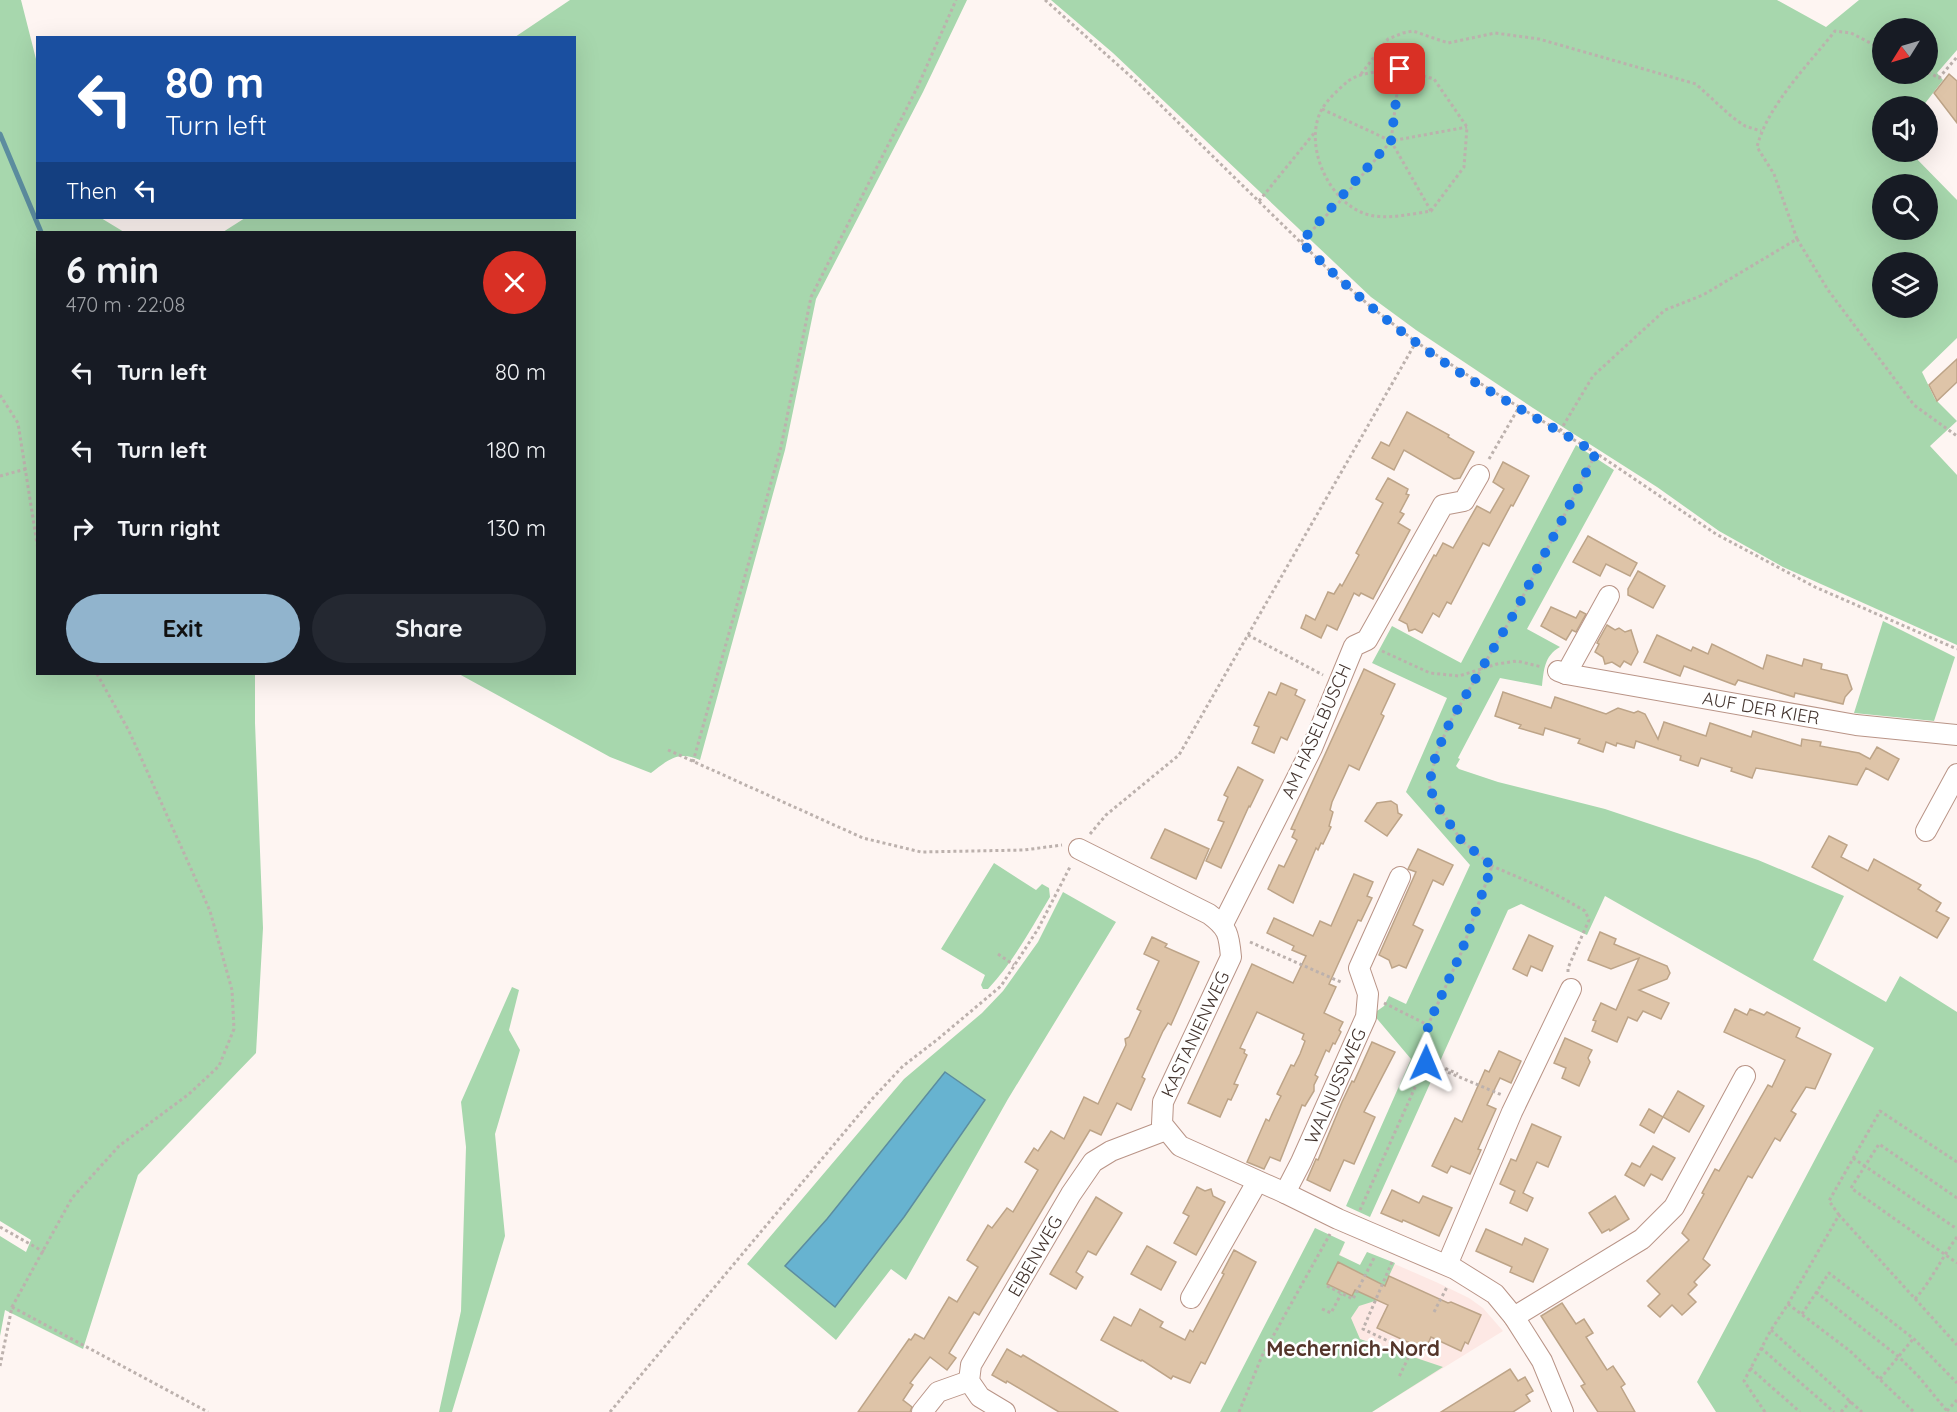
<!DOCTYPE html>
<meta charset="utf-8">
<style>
:root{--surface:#171b24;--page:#242831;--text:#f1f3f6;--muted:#9ea1a6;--accent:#91b4cd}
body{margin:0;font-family:Quicksand,sans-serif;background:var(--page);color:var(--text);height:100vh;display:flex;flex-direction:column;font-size:22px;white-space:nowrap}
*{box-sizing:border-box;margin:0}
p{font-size:20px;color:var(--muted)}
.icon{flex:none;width:33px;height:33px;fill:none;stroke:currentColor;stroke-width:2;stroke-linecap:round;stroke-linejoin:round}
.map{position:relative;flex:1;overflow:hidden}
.panel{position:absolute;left:36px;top:231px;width:540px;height:444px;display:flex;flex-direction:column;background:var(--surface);border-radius:0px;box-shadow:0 6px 24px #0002}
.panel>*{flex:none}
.banner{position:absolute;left:36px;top:36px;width:540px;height:183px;border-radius:0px;box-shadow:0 6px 24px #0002;background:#1a4fa0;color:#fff;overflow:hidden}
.needle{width:39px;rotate:233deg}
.tools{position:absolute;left:1872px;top:18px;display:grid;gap:12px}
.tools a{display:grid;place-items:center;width:66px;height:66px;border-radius:50%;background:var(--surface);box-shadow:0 6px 24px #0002;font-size:30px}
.pin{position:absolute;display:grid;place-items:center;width:51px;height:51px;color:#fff;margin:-26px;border-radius:12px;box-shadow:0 3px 9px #0006}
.me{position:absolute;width:66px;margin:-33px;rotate:1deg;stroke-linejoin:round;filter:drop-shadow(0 0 4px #0008)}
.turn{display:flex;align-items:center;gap:21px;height:126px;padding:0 30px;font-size:27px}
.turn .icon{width:78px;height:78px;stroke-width:2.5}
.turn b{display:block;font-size:42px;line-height:51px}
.then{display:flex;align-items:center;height:57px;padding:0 30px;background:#0003;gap:12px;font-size:22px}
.round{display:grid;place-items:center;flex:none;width:63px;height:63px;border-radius:32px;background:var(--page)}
.headline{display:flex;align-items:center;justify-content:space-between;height:102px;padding:0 30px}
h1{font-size:36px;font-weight:700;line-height:45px}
.action{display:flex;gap:12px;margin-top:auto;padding:12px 30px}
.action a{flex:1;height:69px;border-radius:36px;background:var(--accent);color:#111;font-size:24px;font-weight:700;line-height:69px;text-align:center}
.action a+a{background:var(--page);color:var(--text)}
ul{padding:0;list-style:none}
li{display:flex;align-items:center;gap:18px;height:78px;padding:0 30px}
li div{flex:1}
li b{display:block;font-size:22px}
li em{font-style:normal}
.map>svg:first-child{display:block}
</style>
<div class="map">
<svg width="1957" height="1412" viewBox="0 0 1957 1412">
<rect width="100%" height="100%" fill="#fef5f2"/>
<polygon fill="#fde8e4" points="1345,1242 1340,1255 1360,1265 1367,1252 1436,1282 1469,1298 1483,1308 1503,1331 1372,1412 1252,1412"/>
<g fill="#a7d7ad" fill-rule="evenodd">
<polygon points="0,0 21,0 37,63 38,218 101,218 124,232 38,232 38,674 255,674 255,723 263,928 256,1053 138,1175 83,1349 5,1310 0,1336 0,1236 26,1252 31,1240 0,1221"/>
<path d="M570 0H967L923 92 816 299 785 450 700 760C678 750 668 760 651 773L610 757 459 674H574V232H223L245 218H574V38L515 37Z"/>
<path d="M1051 0H1777L1826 27 1859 0H1957V50L1937 73 1943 80 1923 106H1882V152H1910L1957 200V338L1922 372 1935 399 1957 421 1930 446 1957 475V645L1783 567 1719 531 1657 487 1533 408 1416 330 1371 297 1113 53ZM1882 28H1928V74H1882ZM1882 184H1928V230H1882ZM1882 262H1928V308H1882Z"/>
<path d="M1576 445 1614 470 1527 629 1560 647C1544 656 1544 670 1542 686L1500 678 1458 758 1460 759 1456 766 1459 769 1498 782 1605 809 1758 860 1844 896 1813 960 1886 1002 1900 976 1957 1012V1412H1716L1697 1382 1874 1048 1605 896 1587 935 1521 904 1508 910 1370 1217 1346 1206 1411 1059 1373 1014 1384 1006 1389 996 1406 1004 1470 865 1406 792 1447 698 1372 663 1392 626 1461 663Z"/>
<polygon points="1883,621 1955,657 1934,721 1854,713"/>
<path d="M994 863 1036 890 1042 884 1049 888 1050 897C1031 929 1013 962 988 989H983L981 985 985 975 941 949Z"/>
<polygon points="1063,892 1116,922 1008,1099 906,1280 891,1269 836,1340 747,1264 904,1079 982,1013 1003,991 1038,942"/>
<polygon points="512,987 519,990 509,1030 520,1050 495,1134 505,1236 452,1412 439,1412 461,1311 466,1147 461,1102"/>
<polygon points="1315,1228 1345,1242 1339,1255 1360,1265 1367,1252 1395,1263 1378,1300 1359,1306 1351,1318 1360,1339 1443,1367 1372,1412 1220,1412"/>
</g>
<polygon fill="#67b3d0" stroke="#5c8d9f" stroke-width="1.5" points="945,1072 985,1100 904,1217 835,1307 785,1266 827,1219"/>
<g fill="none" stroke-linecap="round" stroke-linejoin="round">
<polyline stroke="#5c8d9f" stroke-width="5" points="0,134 41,232"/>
</g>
<g fill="#dec4a8" stroke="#bda488" stroke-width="1.5">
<polygon points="1949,74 1957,81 1957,123 1934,93"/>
<polygon points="1957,359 1957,382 1937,401 1929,385"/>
<polygon points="1407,412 1449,435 1448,437 1474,452 1460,478 1454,479 1404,450 1394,470 1372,458 1381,442 1389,446"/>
<polygon points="1503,462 1529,476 1513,506 1511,505 1489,546 1483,543 1451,604 1447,602 1439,617 1433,613 1422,633 1415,629 1409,631 1407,624 1399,620 1434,555 1436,556 1443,543 1453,548 1477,506 1490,513 1504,489 1493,482"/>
<polygon points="1388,478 1408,489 1406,494 1409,495 1400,512 1404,514 1398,523 1410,530 1373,599 1361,593 1359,596 1354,593 1337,630 1327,625 1321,638 1301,628 1306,615 1315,620 1328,592 1334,594 1340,584 1342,586 1359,555 1356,553 1383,503 1376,499"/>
<polygon points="1588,536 1637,563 1630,576 1606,564 1600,576 1573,562"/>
<polygon points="1638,571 1665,586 1653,608 1628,595 1628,589"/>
<polygon points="1551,607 1576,618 1580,611 1586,614 1576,632 1572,630 1566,640 1541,626"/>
<polygon points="1607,625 1615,630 1619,628 1625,632 1631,630 1638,652 1631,665 1624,661 1620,667 1612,662 1605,664 1603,657 1595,652 1599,644 1597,643"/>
<polygon points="1657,635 1691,651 1693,647 1708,654 1712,644 1763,669 1767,655 1802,666 1804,659 1822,664 1821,669 1847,675 1852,689 1845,697 1843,704 1795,693 1794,697 1738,680 1735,685 1684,666 1680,676 1644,662"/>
<polygon points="1364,669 1395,684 1381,714 1384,716 1359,770 1349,765 1332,802 1330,810 1333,812 1329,826 1331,827 1323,844 1321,843 1318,850 1316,848 1293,903 1268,889 1279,865 1284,867 1297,840 1292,837 1295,830 1291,829"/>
<polygon points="1281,683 1297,690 1295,695 1305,700 1287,740 1281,737 1274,753 1252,743 1259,727 1254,725 1269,692 1276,695"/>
<polygon points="1503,692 1551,708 1555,697 1606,714 1618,708 1634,713 1638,711 1645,714 1658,739 1664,722 1706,736 1710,723 1751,737 1753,731 1801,746 1802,739 1821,742 1820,746 1859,753 1870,759 1877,747 1899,759 1888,780 1866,768 1857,785 1756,768 1752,778 1731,771 1732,768 1701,758 1698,766 1680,760 1681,756 1636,741 1634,748 1617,743 1616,746 1606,742 1603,752 1578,743 1580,739 1545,728 1543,735 1519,728 1521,725 1495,716"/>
<polygon points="1238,767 1263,780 1250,807 1249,806 1221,868 1206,861 1224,822 1218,820 1228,797 1224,795"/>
<polygon points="1391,801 1397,805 1398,813 1402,815 1387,836 1365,821 1377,803"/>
<polygon points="1165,829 1209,849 1196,879 1151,858"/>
<polygon points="1829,836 1847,845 1841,857 1868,871 1874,859 1921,885 1918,889 1941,903 1936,911 1949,918 1937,938 1812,867"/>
<polygon points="1418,849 1453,865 1443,885 1433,880 1413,925 1423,930 1406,968 1399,965 1392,968 1389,960 1379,955 1416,872 1408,869"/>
<polygon points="1354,874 1373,882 1367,896 1372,898 1361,921 1358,920 1329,984 1336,987 1324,1013 1343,1022 1339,1030 1341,1032 1335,1044 1333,1043 1329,1052 1326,1050 1315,1075 1318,1077 1314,1085 1314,1091 1305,1106 1302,1105 1280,1161 1270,1157 1264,1169 1247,1162 1266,1119 1269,1121 1275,1108 1281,1096 1277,1094 1291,1065 1294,1066 1300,1054 1305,1041 1302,1039 1304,1034 1257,1012 1240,1048 1245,1050 1244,1053 1247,1055 1234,1084 1238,1085 1231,1100 1228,1099 1220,1117 1188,1103 1252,964 1293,983 1306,956 1292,950 1294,946 1267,933 1274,918 1313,936 1320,921 1331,926"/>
<polygon points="1600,932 1616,939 1614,944 1667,966 1670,973 1667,979 1639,990 1669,1003 1661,1019 1643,1011 1637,1021 1628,1017 1617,1042 1592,1031 1596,1021 1593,1020 1601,1003 1616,1010 1639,958 1611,969 1588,960"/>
<polygon points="1529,935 1553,946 1542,971 1531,966 1527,976 1513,969"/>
<polygon points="1152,937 1167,944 1165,947 1199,962 1171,1025 1168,1023 1163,1031 1142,1077 1145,1079 1131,1110 1117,1103 1101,1135 1090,1130 979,1315 974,1312 949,1353 956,1358 947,1370 930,1357 910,1383 913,1385 903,1400 912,1407 910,1412 858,1412 909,1339 911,1340 915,1334 924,1339 949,1297 957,1302 978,1267 967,1260 988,1225 992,1228 1007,1208 1013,1212 1038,1170 1025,1162 1034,1148 1038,1151 1051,1131 1064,1139 1084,1097 1098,1104 1126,1045 1125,1039 1129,1037 1141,1011 1137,1009 1159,961 1144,954"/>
<polygon points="1735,1009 1747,1015 1750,1009 1764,1015 1767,1012 1800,1028 1796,1037 1831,1054 1815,1089 1806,1087 1791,1111 1796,1114 1780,1141 1775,1138 1752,1178 1748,1176 1730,1209 1703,1259 1710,1265 1694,1282 1697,1285 1688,1294 1696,1302 1682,1315 1672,1305 1660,1317 1648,1306 1660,1294 1647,1281 1689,1240 1682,1233 1704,1194 1702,1193 1715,1169 1719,1171 1768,1085 1772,1087 1785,1060 1724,1032"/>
<polygon points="1565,1038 1592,1050 1588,1058 1590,1062 1579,1086 1562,1078 1566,1068 1554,1063"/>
<polygon points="1372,1042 1395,1052 1364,1112 1375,1117 1354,1164 1344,1160 1330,1191 1307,1180 1316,1159 1318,1160 1342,1102 1352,1081 1354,1082"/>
<polygon points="1499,1051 1521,1061 1511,1083 1500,1078 1487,1105 1496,1109 1478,1149 1481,1150 1470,1174 1451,1166 1447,1173 1432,1166 1455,1118 1462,1122 1485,1070 1489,1072"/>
<polygon points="1678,1091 1704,1106 1689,1132 1663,1117"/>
<polygon points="1649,1109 1663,1117 1654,1133 1640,1125"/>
<polygon points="1532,1124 1561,1137 1548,1167 1537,1162 1523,1193 1533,1198 1527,1211 1510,1203 1515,1191 1500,1184 1511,1159 1516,1161"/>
<polygon points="1653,1146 1675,1158 1662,1180 1651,1174 1644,1186 1625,1175 1632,1163 1640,1167"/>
<polygon points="1197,1187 1205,1191 1211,1189 1213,1196 1225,1202 1196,1255 1174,1243 1189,1216 1183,1213"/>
<polygon points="1392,1190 1419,1203 1423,1196 1452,1208 1439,1236 1403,1220 1402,1222 1381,1213"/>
<polygon points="1615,1196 1629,1219 1610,1231 1609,1229 1602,1233 1589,1213"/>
<polygon points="1096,1197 1122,1213 1096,1255 1088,1251 1076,1272 1083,1277 1076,1289 1050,1274"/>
<polygon points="1486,1229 1522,1245 1525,1238 1548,1249 1533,1282 1510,1272 1512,1267 1476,1251"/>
<polygon points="1147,1246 1176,1262 1161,1290 1131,1274"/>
<polygon points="1234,1250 1256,1262 1205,1364 1201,1362 1190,1383 1173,1376 1171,1379 1142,1360 1141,1361 1101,1340 1114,1317 1131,1326 1140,1309 1163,1322 1160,1327 1185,1340 1190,1330 1193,1332 1224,1274 1222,1273"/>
<polygon points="1338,1262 1385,1286 1389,1276 1448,1303 1451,1302 1481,1315 1468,1344 1465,1342 1461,1351 1431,1337 1425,1350 1377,1328 1388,1305 1355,1290 1352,1296 1327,1284"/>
<polygon points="1562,1303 1576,1324 1584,1319 1593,1333 1586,1337 1607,1370 1613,1366 1625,1384 1621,1387 1635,1412 1598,1412 1581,1386 1585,1384 1541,1316"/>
<polygon points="1007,1349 1021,1357 1023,1355 1118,1412 1059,1412 1007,1381 1006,1383 992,1375"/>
<polygon points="1510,1369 1518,1381 1525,1377 1533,1391 1526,1395 1530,1401 1513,1412 1441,1412"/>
</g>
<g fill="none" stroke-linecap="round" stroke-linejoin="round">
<defs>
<g id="street">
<polyline points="1558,671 1566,674 1856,725 1957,735"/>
<polyline points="1566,674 1609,596"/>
<polyline points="1926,831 1957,774"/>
<path d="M1079 849 1209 914C1228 928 1229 934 1231 957L1163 1102 1162 1124 1180 1146 1285 1193 1338 1219 1455 1269 1495 1294 1514 1317 1542 1361 1563 1412"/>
<polyline points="1223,924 1312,748 1354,646 1367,640 1443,505 1464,501 1479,475"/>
<polyline points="1285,1193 1301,1162 1366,1017 1368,994 1359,968 1400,877"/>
<polyline points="1447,1265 1512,1112 1571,989"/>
<polyline points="1191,1298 1257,1182"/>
<polyline points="1514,1317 1642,1239 1674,1207 1745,1076"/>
<polyline points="922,1412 938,1392 969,1381"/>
<polyline points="1005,1412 980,1397 969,1381 971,1365 1071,1194 1093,1162 1111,1151 1166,1130"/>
</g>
</defs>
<use href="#street" stroke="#b99487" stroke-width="22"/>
<g stroke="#bcb1ad" stroke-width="3" stroke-dasharray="3 3" stroke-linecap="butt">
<polyline points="1045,0 1137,82 1334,275 1370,306 1416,342 1489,389 1596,453 1716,534 1815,587 1957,649"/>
<path d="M1400 69 1434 79 1467 127 1464 167 1431 211C1410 214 1383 221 1363 213 1327 199 1303 143 1322 109 1327 100 1339 89 1347 82 1360 71 1384 72 1400 69Z"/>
<polyline points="1928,72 1939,78 1957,57"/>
<polyline points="1361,74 1388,39 1403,33 1413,31 1448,43 1495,33 1539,39 1696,84 1732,117 1745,126 1761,131"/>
<polyline points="1322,109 1391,141 1400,69"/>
<polyline points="1259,201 1315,132"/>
<polyline points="1431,211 1391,141 1467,127"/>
<polyline points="1797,239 1828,290 1914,405 1957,436"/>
<polyline points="1301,242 1342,199 1391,141"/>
<polyline points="0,395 18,423 38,550"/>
<path d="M1560 431 1593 376 1665 310 1703 295 1797 239 1774 174 1757 147C1767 106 1809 64 1835 31L1851 33 1882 49"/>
<polyline points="1489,459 1519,407"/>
<polyline points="0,476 26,469"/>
<polyline points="1248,635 1323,675"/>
<polyline points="1382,651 1430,673 1459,676 1497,664 1517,661 1542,667"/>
<polyline points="668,750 863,838 921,852 1024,850 1062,845"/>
<polyline points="693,762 781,447 811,297 918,86 956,0"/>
<polyline points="1090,834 1106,815 1179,755 1416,342"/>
<polyline points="1250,942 1343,983"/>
<polyline points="998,954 1014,965"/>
<polyline points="1568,972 1568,968 1589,920 1585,911 1566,900 1541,887 1492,866 1461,840 1436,803 1429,785 1436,755 1450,722 1515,612 1596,453"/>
<polyline points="1384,1003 1428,1025"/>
<polyline points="1426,1063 1502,1095"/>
<polyline points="1434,1065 1438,1065 1458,1074"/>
<polyline points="1853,1158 1957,1229"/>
<polyline points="1957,1198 1879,1144 1851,1188 1957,1263"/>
<polyline points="1360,1210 1426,1063 1428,1025 1461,953 1492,866"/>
<polyline points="1839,1215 1829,1201 1880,1111 1957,1162"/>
<polyline points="0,1227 44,1252"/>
<polyline points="1392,1262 1363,1329 1411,1352 1399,1377"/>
<polyline points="1327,1286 1353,1299 1375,1256"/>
<polyline points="1816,1292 1899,1357 1919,1377 1947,1411"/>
<path d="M1915 1299C1932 1280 1942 1257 1957 1237"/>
<polyline points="1788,1304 1850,1351 1914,1412"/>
<polyline points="12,1307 208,1412"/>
<polyline points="1322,1309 1331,1313 1341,1294"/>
<polyline points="1434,1312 1447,1287"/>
<polyline points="1802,1314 1829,1273 1914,1339 1957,1383"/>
<polyline points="1771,1330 1862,1412"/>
<polyline points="1761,1348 1834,1412"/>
<polyline points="0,1366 12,1307 72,1198 119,1146 189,1094 219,1066 234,1029 232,990 210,911 129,731 97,674"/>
<polyline points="1750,1368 1800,1412"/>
<polyline points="1880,1379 1913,1339"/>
<polyline points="1947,1411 1957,1400"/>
<polyline points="610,1412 873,1098 903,1066 938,1039 1001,986 1038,929 1071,865"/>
<polyline points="1239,1412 1262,1356 1330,1234"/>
<polyline points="1765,1412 1744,1381 1771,1330 1788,1304 1839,1215 1957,1345"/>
<polyline points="1841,1412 1851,1401"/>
</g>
<use href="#street" stroke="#fff" stroke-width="20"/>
</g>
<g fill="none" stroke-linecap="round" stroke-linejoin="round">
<path stroke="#1a73e8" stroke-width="10" stroke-dasharray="0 18" d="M1400 69 1391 141 1301 242C1337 278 1374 311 1414 341 1470 383 1536 417 1596 453L1515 612 1450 722 1436 754 1429 785 1436 804 1461 840 1492 866 1461 953 1428 1025 1426 1063"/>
</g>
<g text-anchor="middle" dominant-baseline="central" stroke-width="5" stroke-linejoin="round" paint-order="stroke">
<g font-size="18" fill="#42332d" stroke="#fff">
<text transform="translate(1761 708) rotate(10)">AUF DER KIER</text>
<text transform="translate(1316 731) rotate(-66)">AM HASELBUSCH</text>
<text transform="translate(1195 1034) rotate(-65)">KASTANIENWEG</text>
<text transform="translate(1335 1086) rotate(-66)">WALNUSSWEG</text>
<text transform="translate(1035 1256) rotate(-60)">EIBENWEG</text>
</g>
<g font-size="21" font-weight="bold" fill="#54352a" stroke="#fff">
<text x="1353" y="1348">Mechernich-Nord</text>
</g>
</g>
</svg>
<div class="tools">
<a><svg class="needle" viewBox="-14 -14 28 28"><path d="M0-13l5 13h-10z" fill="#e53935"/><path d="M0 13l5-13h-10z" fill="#9ea1a6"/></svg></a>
<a><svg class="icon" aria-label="sound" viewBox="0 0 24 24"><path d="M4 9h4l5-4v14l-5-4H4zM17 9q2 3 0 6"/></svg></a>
<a><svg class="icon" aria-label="search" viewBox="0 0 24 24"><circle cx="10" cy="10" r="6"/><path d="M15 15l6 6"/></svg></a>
<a><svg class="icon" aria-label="layers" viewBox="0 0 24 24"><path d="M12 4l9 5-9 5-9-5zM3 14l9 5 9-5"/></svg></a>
</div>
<div class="pin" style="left:1400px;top:69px;background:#d93025"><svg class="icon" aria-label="arrive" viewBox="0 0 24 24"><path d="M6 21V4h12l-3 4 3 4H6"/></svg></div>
<svg class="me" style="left:1426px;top:1063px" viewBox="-20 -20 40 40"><path d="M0-17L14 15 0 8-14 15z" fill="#1a73e8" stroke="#fff" stroke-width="4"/></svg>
<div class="banner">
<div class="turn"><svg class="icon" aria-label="left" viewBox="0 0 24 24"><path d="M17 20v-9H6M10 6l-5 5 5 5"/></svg><div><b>80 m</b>Turn left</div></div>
<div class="then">Then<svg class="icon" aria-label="left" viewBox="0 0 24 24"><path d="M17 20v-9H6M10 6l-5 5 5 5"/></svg></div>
</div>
<section class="panel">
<div class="headline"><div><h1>6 min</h1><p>470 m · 22:08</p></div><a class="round" style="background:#d93025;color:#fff"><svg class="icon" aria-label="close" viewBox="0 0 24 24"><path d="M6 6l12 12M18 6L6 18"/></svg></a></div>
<ul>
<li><svg class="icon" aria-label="left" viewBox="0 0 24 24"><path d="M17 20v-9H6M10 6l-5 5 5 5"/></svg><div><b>Turn left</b></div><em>80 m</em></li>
<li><svg class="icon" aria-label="left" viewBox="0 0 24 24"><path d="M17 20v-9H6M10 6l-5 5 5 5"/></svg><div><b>Turn left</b></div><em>180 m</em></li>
<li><svg class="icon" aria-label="right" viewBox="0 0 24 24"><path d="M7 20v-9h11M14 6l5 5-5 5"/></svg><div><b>Turn right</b></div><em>130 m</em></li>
</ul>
<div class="action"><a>Exit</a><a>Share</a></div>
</section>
</div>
